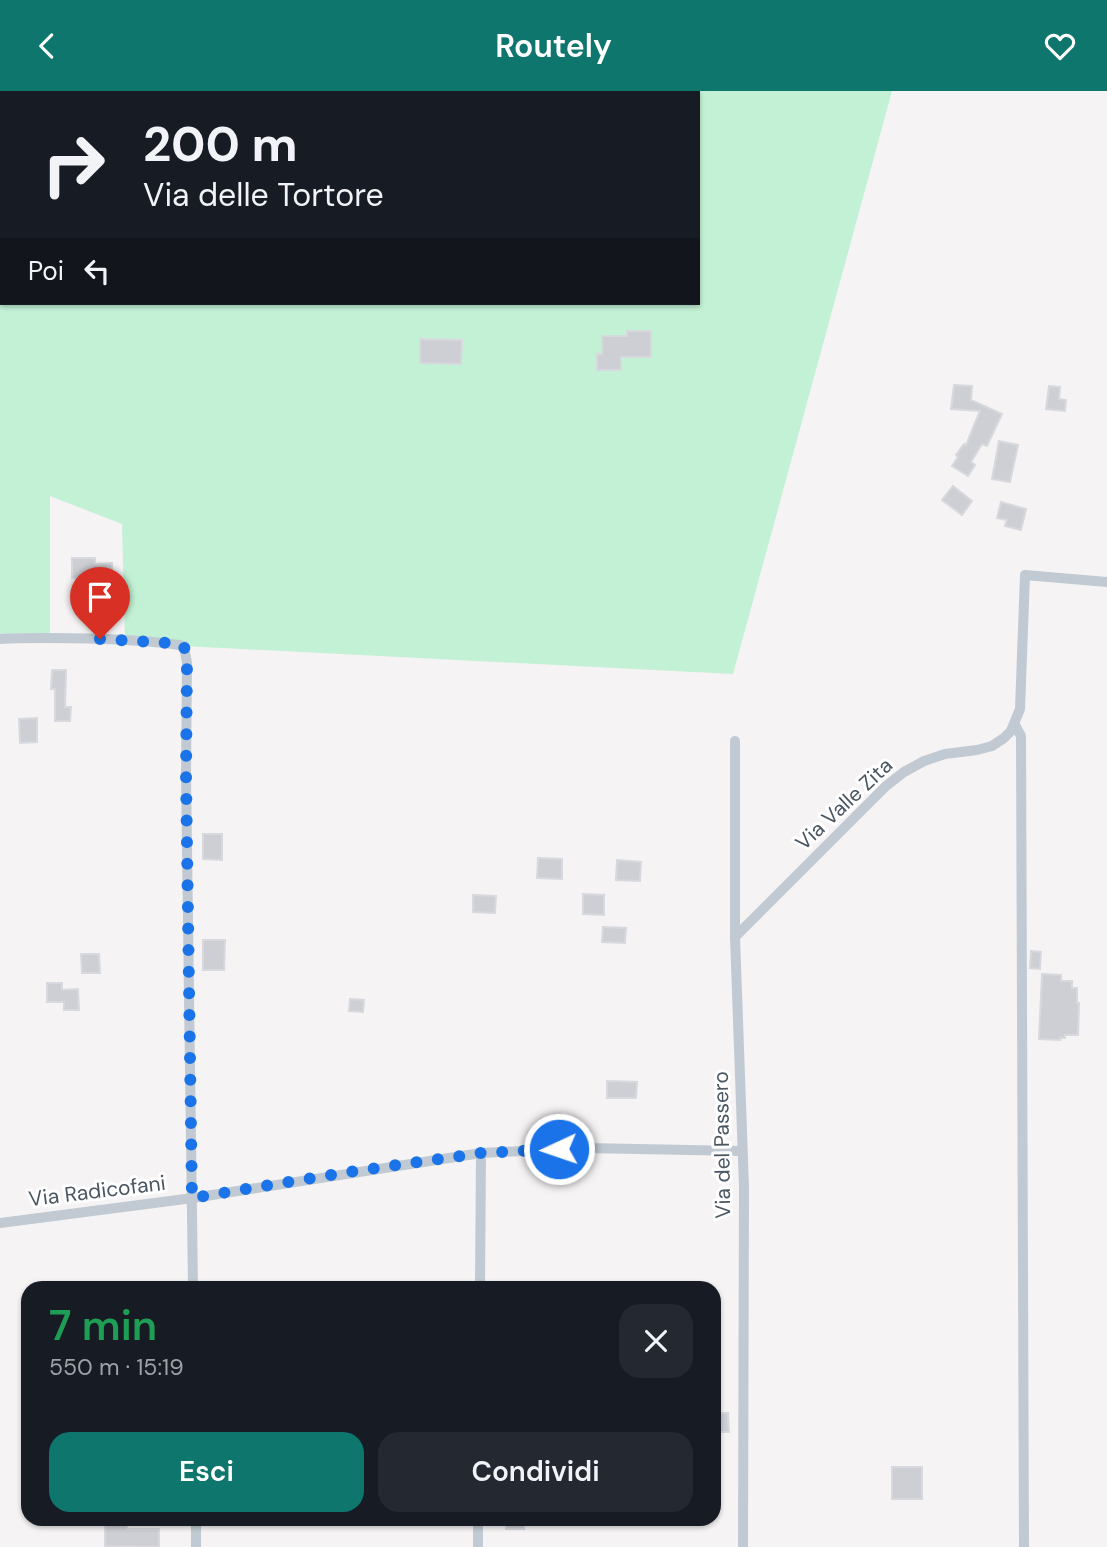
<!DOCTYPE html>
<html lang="it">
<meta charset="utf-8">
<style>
:root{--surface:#171b24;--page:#242831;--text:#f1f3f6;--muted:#9ea1a6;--accent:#0f766e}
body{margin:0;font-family:"DM Sans",sans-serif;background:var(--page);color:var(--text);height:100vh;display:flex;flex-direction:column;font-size:26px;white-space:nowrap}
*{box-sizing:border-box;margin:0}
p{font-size:23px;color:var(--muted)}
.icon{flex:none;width:38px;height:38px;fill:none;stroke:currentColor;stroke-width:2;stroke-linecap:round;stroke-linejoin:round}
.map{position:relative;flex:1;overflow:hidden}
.details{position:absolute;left:21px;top:1190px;width:700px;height:245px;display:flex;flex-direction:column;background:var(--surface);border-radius:21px;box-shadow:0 2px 5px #0004}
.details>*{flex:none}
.top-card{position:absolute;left:0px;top:0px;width:700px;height:214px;box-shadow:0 2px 5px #0004;background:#171b24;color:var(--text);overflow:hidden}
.pin{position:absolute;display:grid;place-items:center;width:60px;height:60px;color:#fff;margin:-72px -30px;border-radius:50% 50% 50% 0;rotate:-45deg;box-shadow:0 0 7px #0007}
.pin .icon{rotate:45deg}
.me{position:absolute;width:77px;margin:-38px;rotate:267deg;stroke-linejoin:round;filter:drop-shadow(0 0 5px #0008)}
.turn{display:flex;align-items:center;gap:24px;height:147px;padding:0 28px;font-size:32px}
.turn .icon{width:91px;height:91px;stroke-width:2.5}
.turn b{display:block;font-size:49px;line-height:60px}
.then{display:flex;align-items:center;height:66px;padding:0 28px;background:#0003;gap:14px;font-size:26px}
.round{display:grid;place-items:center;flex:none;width:74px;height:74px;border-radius:21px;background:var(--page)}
.overview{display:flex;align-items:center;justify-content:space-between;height:119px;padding:0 28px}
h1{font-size:42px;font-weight:600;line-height:52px;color:#1e9e55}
.cta{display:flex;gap:14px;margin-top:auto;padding:14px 28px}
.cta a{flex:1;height:80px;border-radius:21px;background:var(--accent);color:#fff;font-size:28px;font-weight:600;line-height:80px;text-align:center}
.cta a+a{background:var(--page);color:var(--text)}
header{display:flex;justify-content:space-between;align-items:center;height:91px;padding:0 28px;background:var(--accent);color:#fff;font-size:32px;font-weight:600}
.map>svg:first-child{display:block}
</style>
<header><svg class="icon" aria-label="back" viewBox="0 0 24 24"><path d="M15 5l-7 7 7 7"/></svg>Routely<svg class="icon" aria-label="heart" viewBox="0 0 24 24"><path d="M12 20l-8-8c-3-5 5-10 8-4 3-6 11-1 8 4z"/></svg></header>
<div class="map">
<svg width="1107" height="1456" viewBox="0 0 1107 1456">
<rect width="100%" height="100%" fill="#f5f3f3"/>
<path fill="#c3f1d5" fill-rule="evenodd" d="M0 0H892L733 583 184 555 125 549 122 433 50 405V547L0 549ZM2 2H698V212H2Z"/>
<g fill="#cdcfd5" stroke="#d7d9de" stroke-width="2">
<polygon points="627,240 651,240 651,266 621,266 621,279 597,279 597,263 602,263 602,245 627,245"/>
<polygon points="420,248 462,249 461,273 420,272"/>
<polygon points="954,294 972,295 971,309 1002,323 987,355 982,353 971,371 975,374 968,385 952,375 958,366 956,364 964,353 966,354 980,320 951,318"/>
<polygon points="1049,295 1060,296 1059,308 1066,309 1065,320 1046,318"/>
<polygon points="999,350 1018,354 1010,391 992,388"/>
<polygon points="953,395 972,410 962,424 942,409"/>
<polygon points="1001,411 1026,418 1021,439 1005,435 1007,429 997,427"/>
<polygon points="72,467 95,467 95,473 112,472 112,506 99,507 99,487 72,487"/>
<polygon points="52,579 66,579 65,616 71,616 70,630 55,630 55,598 51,598"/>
<polygon points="37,627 37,651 20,652 19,628"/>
<polygon points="203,743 222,743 222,769 203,768"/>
<polygon points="538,767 562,768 562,788 537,787"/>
<polygon points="617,769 641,771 640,790 616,789"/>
<polygon points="583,803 604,804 604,824 583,823"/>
<polygon points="473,804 496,805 495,822 473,821"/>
<polygon points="603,836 626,837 625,852 602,851"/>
<polygon points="203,849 225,849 224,879 203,879"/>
<polygon points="1031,860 1041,861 1040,878 1030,877"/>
<polygon points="81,863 99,863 100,882 82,882"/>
<polygon points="1042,883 1061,884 1061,890 1072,890 1072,897 1077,897 1077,912 1079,912 1078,944 1065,944 1065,947 1060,947 1060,949 1039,948"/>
<polygon points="47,892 62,892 62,899 78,898 79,919 64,919 64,911 47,911"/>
<polygon points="350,908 364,909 363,921 349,920"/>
<polygon points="607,990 637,991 636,1007 607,1007"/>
<polygon points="714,1322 728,1322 729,1341 714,1341"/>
<rect x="892" y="1376" width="30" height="32"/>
<polygon points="105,1428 127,1428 127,1438 159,1438 159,1456 105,1455"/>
<polygon points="507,1428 524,1428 524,1438 506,1438"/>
</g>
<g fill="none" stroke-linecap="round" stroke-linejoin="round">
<polyline stroke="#c1cad2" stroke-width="5" points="561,2 562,0"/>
<g stroke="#c1cad2" stroke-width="10">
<path d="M0 548C35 546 69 547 103 548 130 549 158 550 184 555L187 572 186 683 193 1197"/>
<polyline points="1015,634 1021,645 1024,1456"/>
<polyline points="735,650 735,846 744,1096 743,1456"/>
<polyline points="735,846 886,695 904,681 924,670 945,663 977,659 992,655 1004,647 1011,640 1020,618 1025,484 1107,491"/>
<polyline points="0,1132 193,1107 481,1062 585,1057 742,1060"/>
<polyline points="480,1197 481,1062"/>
<polyline points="196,1428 196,1456"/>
<polyline points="478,1456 478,1428"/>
</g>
</g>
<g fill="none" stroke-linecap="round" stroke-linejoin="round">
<polyline stroke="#1a73e8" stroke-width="12" stroke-dasharray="0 21.6" points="100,548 168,552 184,555 187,572 186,683 192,1107 349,1081 481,1062 559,1058"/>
</g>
<g text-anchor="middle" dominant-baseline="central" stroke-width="6" stroke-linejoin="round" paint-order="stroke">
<g font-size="21" fill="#4a5661" stroke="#fff">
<text transform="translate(844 713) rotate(-43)">Via Valle Zita</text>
<text transform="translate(722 1054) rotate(-91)">Via del Passero</text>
<text transform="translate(97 1100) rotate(-7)">Via Radicofani</text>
</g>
</g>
</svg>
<div class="pin" style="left:100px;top:548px;background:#d93025"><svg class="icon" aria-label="arrive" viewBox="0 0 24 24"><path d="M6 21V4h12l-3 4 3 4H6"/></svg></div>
<svg class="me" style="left:559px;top:1058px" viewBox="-20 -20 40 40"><circle r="17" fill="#1a73e8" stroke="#fff" stroke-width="3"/><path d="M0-11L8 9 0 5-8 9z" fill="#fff"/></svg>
<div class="top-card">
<div class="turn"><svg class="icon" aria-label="right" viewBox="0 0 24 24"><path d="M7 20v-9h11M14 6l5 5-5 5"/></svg><div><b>200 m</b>Via delle Tortore</div></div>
<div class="then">Poi<svg class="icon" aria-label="left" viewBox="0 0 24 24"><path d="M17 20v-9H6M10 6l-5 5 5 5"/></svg></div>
</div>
<section class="details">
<div class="overview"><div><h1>7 min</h1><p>550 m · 15:19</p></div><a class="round"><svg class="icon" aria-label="close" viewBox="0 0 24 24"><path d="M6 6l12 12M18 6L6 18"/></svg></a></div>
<div class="cta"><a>Esci</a><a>Condividi</a></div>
</section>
</div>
